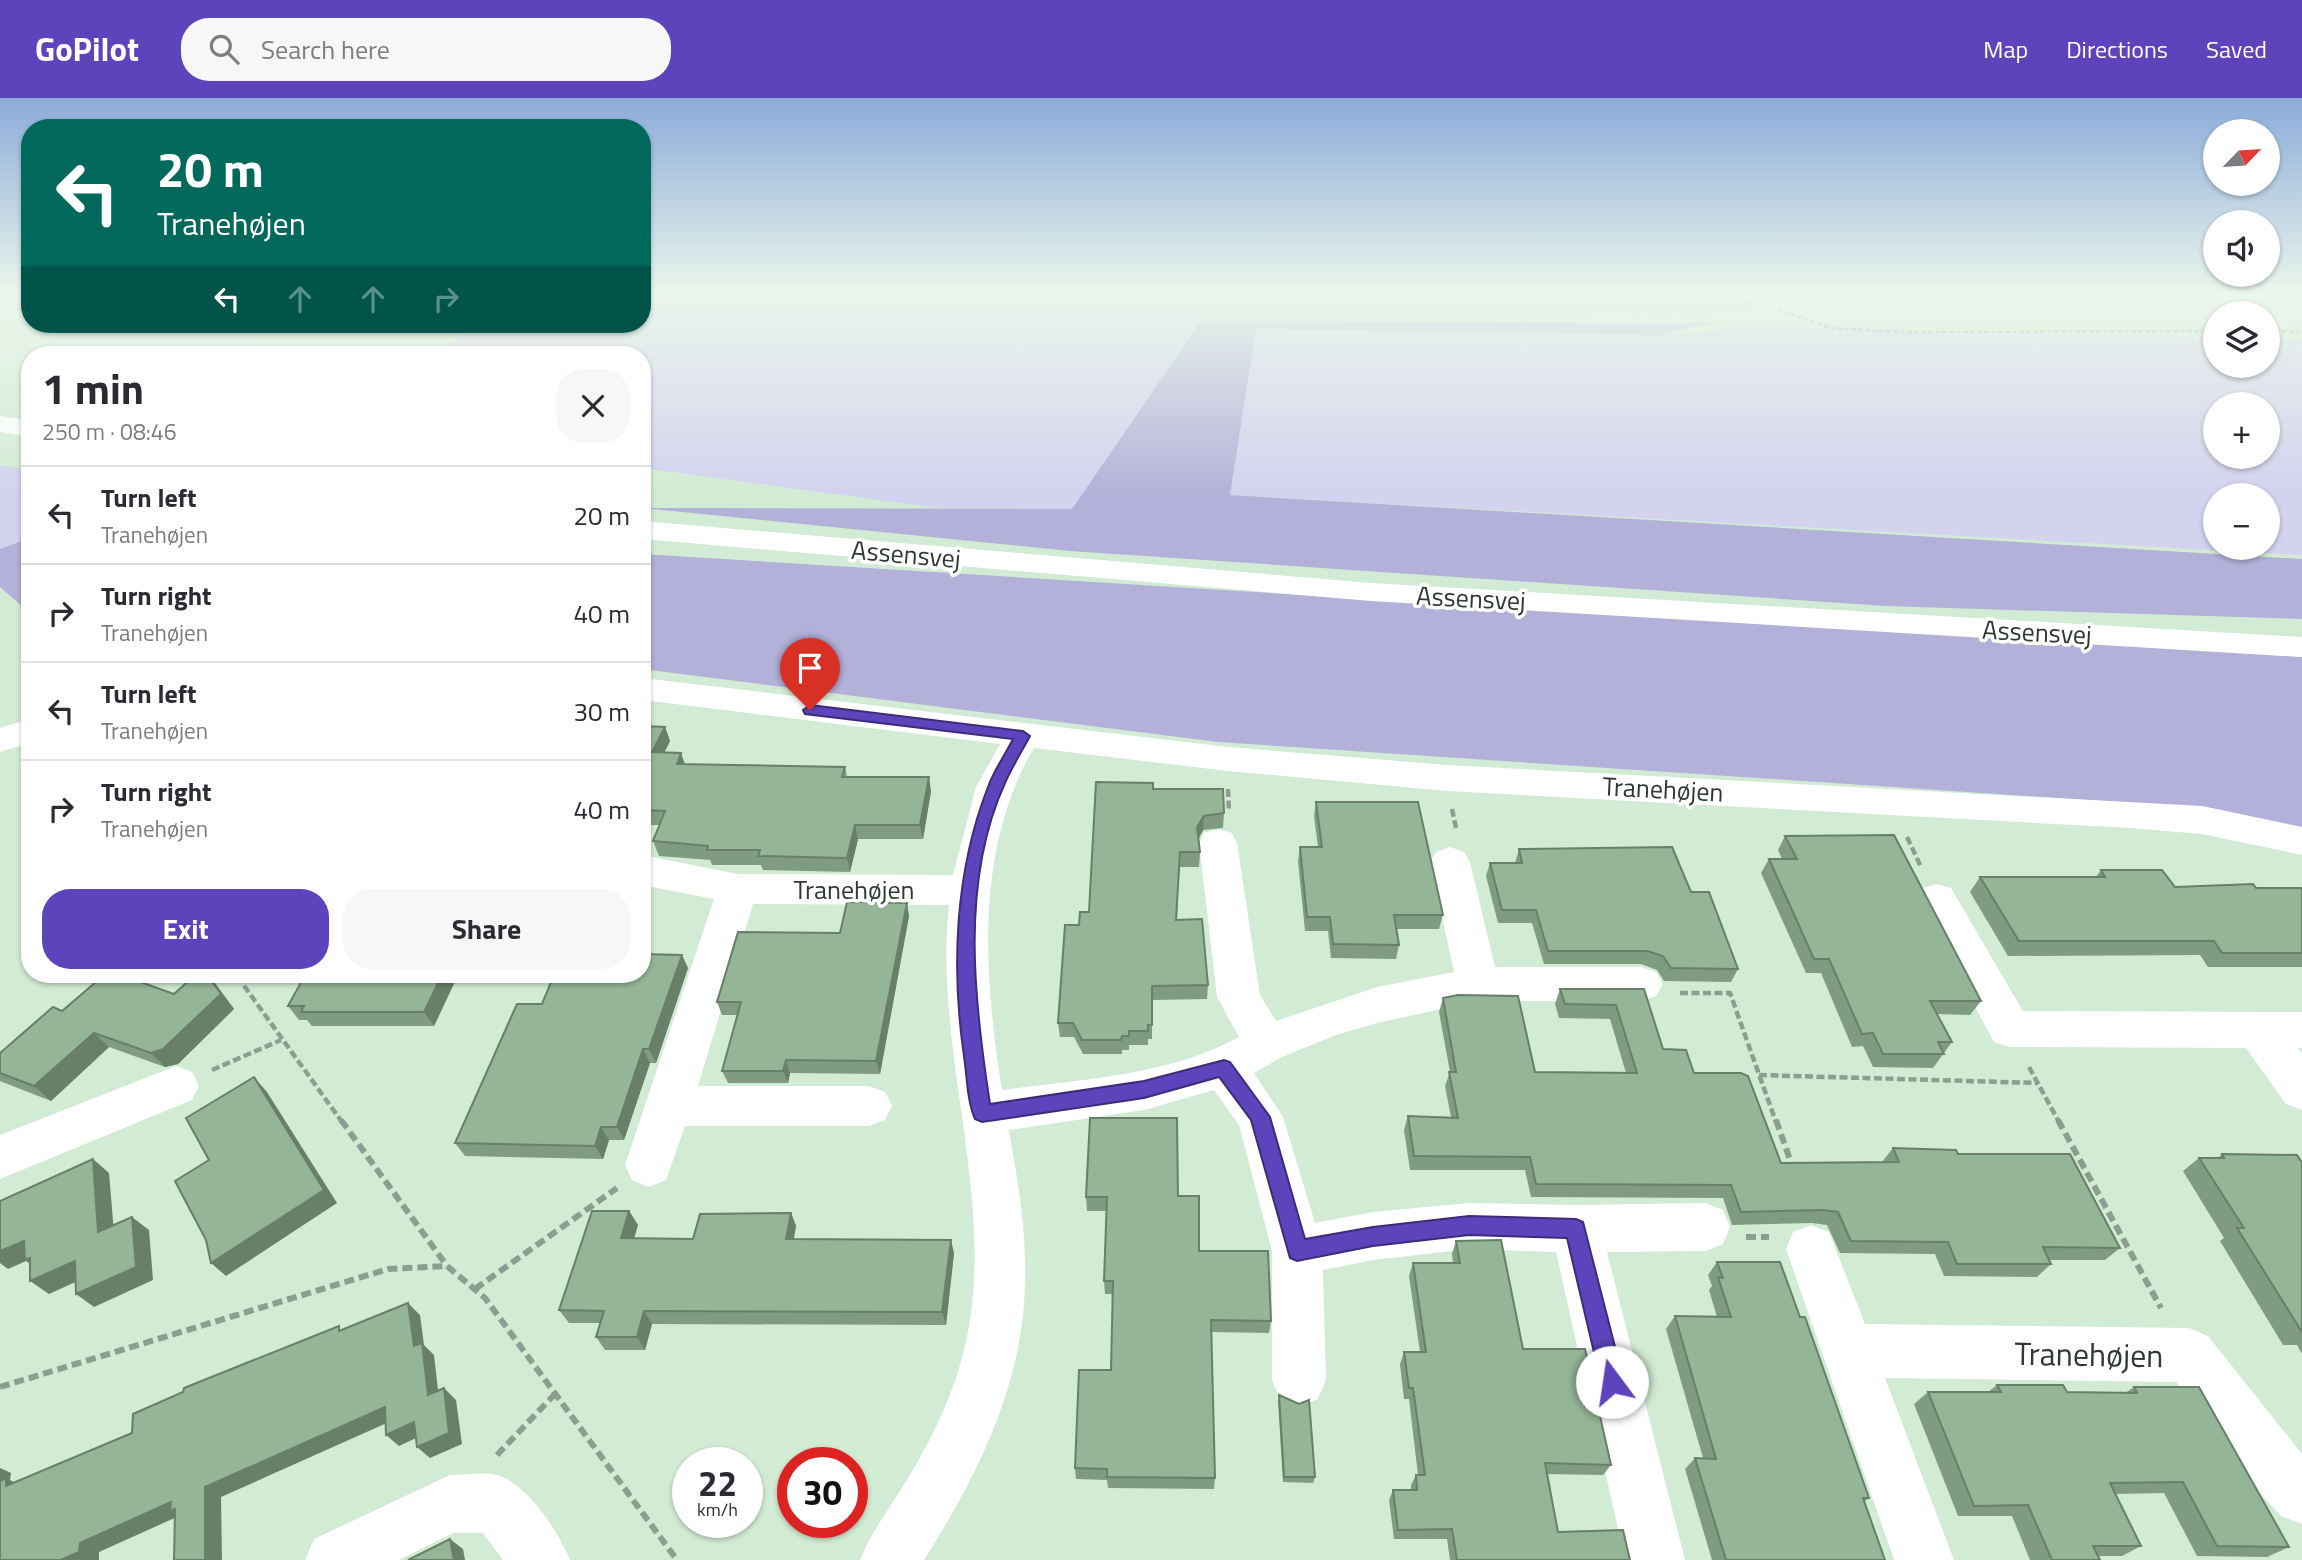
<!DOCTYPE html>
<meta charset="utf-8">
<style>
:root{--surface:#fff;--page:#f7f7f7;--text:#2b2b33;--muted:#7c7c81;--line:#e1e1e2;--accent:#5e44bc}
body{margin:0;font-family:"Titillium Web",sans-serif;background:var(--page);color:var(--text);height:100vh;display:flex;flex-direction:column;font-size:26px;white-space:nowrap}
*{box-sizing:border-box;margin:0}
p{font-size:23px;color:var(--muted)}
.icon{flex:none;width:38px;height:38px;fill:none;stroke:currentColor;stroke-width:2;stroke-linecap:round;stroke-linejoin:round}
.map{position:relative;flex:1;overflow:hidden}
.panel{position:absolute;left:21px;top:248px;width:630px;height:637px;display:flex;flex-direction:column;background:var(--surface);border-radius:28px;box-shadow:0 2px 5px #0004}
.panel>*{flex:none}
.guide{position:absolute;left:21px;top:21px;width:630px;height:214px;border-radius:28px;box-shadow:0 2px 5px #0004;background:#00695c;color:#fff;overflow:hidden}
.needle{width:46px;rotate:65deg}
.fabs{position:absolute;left:2203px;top:21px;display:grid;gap:14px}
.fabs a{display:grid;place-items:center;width:77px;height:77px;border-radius:50%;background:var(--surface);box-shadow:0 2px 5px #0004;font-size:35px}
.speed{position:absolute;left:672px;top:1349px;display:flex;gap:14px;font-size:35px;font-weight:700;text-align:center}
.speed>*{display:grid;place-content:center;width:91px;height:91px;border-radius:50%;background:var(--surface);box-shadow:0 2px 5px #0004;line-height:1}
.speed small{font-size:18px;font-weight:400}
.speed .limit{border:10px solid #d22;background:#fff;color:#111}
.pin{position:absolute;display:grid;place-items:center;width:60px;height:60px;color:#fff;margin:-72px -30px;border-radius:50% 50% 50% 0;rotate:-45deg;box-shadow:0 0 7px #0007}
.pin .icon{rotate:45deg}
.me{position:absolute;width:77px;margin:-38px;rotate:346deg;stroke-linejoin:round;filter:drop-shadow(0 0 5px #0008)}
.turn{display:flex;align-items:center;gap:24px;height:147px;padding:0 21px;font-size:32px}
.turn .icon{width:91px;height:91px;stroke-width:2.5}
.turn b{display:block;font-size:49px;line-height:60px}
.lanes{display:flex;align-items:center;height:66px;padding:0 21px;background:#0003;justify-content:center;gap:35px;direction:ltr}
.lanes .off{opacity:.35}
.round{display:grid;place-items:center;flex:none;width:74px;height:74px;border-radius:28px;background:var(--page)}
.headline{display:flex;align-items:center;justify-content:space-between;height:119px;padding:0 21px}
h1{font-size:42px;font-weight:700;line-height:52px}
.button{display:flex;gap:14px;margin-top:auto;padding:14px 21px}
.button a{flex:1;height:80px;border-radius:28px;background:var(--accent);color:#fff;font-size:28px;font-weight:700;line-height:80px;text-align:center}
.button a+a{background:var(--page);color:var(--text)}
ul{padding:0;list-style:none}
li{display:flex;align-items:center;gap:21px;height:98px;padding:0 21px;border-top:2px solid var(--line)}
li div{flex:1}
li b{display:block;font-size:26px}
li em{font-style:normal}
header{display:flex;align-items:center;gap:42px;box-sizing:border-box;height:98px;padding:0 35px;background:var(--accent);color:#fff}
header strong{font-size:33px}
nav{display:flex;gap:38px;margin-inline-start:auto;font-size:24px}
.search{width:490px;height:63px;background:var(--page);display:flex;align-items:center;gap:18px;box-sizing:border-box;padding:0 24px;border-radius:28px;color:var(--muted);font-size:26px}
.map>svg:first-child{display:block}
</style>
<header>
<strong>GoPilot</strong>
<div class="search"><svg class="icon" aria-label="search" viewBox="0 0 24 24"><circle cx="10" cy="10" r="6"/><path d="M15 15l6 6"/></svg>Search here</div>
<nav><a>Map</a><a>Directions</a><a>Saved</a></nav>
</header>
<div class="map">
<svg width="2302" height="1462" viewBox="0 0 2302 1462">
<rect width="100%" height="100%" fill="#d2ebd4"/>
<g fill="#d3d2ef" fill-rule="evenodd">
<polygon points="642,194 1754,194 1756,215 1224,217 1201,223 1072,411 938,410 642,370 642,257 429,257 484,226 642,226"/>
<polygon points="1792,194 2211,194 2228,209 1793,200"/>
<path d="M1757 228 2215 240 2216 268H2268V241L2302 242V457L1230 397 1255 231 1668 237ZM2216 306H2268V359H2216ZM2216 397H2268V450H2216Z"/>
<polygon points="0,367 30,372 30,440 0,451"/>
</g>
<g fill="#b3b0d9">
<polygon points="1201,223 1713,225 1660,237 1256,231 1230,397 2302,461 2302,521 1886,508 1070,453 642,410 1072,411"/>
<polygon points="30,440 30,515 0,489 0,451"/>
<polygon points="642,456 2302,559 2302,732 2208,710 1218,644 642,571"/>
</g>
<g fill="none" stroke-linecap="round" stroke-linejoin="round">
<g stroke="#8c9f8e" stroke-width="2.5" stroke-dasharray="4.5 2.5" stroke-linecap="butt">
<polyline points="1583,194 1721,200 1768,208 1831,230 1900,234 2216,233"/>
<polyline points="2268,233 2302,234"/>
</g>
<g stroke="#8c9f8e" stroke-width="4.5" stroke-dasharray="8 3.5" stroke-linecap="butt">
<polyline points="1228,691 1229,714"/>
<polyline points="1452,711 1456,730"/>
<polyline points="1907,739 1921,769"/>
<polyline points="241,877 242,885 342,1024"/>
<polyline points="1680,895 1730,895 1776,1024"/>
<polyline points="2029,969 2059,1024"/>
<polyline points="212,972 281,942"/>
<polyline points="1759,977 2038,985"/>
</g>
<g stroke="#8c9f8e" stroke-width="6" stroke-dasharray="10 5" stroke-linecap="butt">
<polyline points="341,1022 447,1168"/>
<polyline points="1776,1022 1793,1070"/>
<polyline points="2058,1022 2161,1210"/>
<polyline points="1746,1139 1769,1139"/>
<polyline points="475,1191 617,1090"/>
<polyline points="0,1289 388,1171 447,1168 485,1200 677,1462"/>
<polyline points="497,1357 555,1296"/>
</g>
<g fill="#fff" fill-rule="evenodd">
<path d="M642 580 1228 649 1447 667 2202 708 2302 729V757L2202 736 2130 730 1447 693 1228 673 1034 650C974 751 984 880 1002 992 1081 981 1168 978 1239 939L1217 899 1199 745 1204 735 1218 731 1232 735 1237 745 1260 897 1276 923 1377 889 1454 874 1430 764 1436 754 1450 749 1464 754 1470 764 1495 869H1641L1656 874 1663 886 1656 898 1641 903H1478L1377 925 1336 937 1282 959 1254 975 1283 1019 1315 1125 1373 1114 1469 1105 1576 1107 1705 1105 1723 1112 1730 1129 1723 1146 1705 1153 1607 1154 1685 1462H1625L1556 1154 1469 1151 1373 1162 1323 1172 1326 1282 1318 1301 1299 1309 1280 1301 1272 1282V1153L1239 1027 1214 992 1144 1012 1009 1032C1019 1089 1029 1148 1024 1206 1017 1299 973 1385 924 1462H860C872 1432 892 1407 908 1380 934 1337 955 1293 966 1244 997 1101 933 953 949 807L753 806 698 988H869L885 994 892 1008 885 1022 869 1028H685L666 1082 649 1089 632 1082 625 1067 714 801 642 787V757L738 776 953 777 976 689 1000 646 642 602Z"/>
<polygon points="30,621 30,645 0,654 0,630"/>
<polygon points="1937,786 1951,790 2023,913 2302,914 2302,950 2298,950 2302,956 2302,1012 2286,1006 2246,950 2010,949 1994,944 1917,801 1923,790"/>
<polygon points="176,968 192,974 199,988 192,1002 0,1081 0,1037"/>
<polygon points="1811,1127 1829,1134 1865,1226 2189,1230 2208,1238 2302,1356 2302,1426 2281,1418 2248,1382 2176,1284 1885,1280 1954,1462 1894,1462 1786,1151 1793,1134"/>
<path d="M450 1377C465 1377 486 1373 500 1378 529 1388 559 1435 570 1462H503L483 1435H453L399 1462H305L314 1441Z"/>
</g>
<g fill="#fff" fill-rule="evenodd">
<polygon points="0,318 30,323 30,339 0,334"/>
<polygon points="642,423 1371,485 2302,539 2302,559 1371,503 642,441"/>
</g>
</g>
<g fill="#7f9c81">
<polygon points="642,628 665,629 670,643 664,655 685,666 845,669 847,679 931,693 923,741 858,741 850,774 763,772 761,767 712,767 710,762 659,758 653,743 659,727 642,727"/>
<polygon points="1153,691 1224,715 1223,730 1203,732 1198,741 1200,754 1199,769 1179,769 1177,822 1208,887 1207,901 1152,902 1152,941 1148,941 1148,947 1129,947 1129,952 1122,952 1122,956 1083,956 1074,939 1060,939 1058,925 1079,827 1089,814"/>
<polygon points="1316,704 1443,817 1439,831 1396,831 1399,847 1396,861 1331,860 1328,833 1305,833 1298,763 1300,749 1318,749 1314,718"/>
<polygon points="1785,738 1981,903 1970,917 1937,916 1952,944 1933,970 1873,969 1863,948 1852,949 1821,875 1806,875 1761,775 1769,761 1782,761 1778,752"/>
<polygon points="1519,751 1691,794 1738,871 1731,884 1664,883 1657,872 1641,866 1544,866 1532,825 1498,825 1486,778 1490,765 1515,765"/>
<polygon points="2101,772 2175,789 2302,791 2302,869 2208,869 2200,857 2008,858 1970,794 1980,779 2096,779"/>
<polygon points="909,818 880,976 790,975 788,985 728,985 722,973 737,917 722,917 717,904 840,835"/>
<polygon points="688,870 656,965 650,965 624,1042 609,1042 603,1061 465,1058 455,1045 542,906"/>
<polygon points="195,877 208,877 234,911 178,966 165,969 109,949 51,1003 0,983 0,955 62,913 174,896"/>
<polygon points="305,877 458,877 434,928 312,928 307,922 299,922 288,908"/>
<polygon points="1560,891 1644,891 1663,951 1694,975 1781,1065 1882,1064 1893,1050 1958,1056 2120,1150 2105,1162 2049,1162 2051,1166 2037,1179 1944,1178 1935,1156 1840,1155 1827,1127 1812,1125 1732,1127 1723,1100 1531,1099 1525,1072 1410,1072 1404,1032 1408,1018 1451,1019 1445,988 1450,974 1439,914 1443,900 1535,974 1626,975 1610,921 1559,920 1555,906"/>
<polygon points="2222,1056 2302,1065 2302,1256 2297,1247 2283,1247 2220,1143 2224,1140 2183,1073 2199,1060 2218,1060"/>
<polygon points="1178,1098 1199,1153 1271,1223 1269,1235 1211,1234 1215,1380 1214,1391 1108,1390 1107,1382 1076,1381 1075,1370 1111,1272 1113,1196 1105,1196 1104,1183 1106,1113 1087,1113 1086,1099"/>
<polygon points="629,1113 638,1127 634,1140 693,1141 791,1115 796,1128 794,1141 954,1155 946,1227 652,1226 645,1252 605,1252 596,1239 600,1225 569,1225 559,1212"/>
<polygon points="1456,1143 1523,1251 1611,1367 1603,1377 1547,1376 1558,1434 1630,1462 1450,1462 1447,1441 1394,1441 1389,1402 1393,1392 1411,1392 1411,1387 1416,1377 1418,1377 1409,1301 1404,1301 1400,1266 1404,1254 1420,1254 1409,1178 1413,1165 1453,1165 1452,1156"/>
<polygon points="1717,1164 1800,1219 1869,1400 1864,1404 1885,1462 1712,1462 1685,1371 1695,1360 1703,1360 1666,1231 1675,1218 1717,1219 1709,1192 1712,1188 1708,1177"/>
<polygon points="1997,1287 2067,1294 2125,1295 2134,1289 2289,1449 2267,1459 2197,1458 2164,1395 2115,1396 2141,1448 2122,1458 2098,1458 2100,1462 2030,1462 2012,1418 1958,1418 1914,1306 1928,1294 1988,1294"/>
<polygon points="1279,1297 1315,1379 1313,1385 1283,1384 1278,1303"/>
</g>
<g fill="#687f69">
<polygon points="665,629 670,643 657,669 652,654"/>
<polygon points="681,655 686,669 677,666"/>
<polygon points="929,679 931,693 923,741 920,727"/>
<polygon points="1204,718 1203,732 1197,744 1197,729"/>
<polygon points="855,727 858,741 850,774 847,760"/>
<polygon points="907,805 909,818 880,976 876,963"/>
<polygon points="682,857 688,870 656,965 649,951"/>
<polygon points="207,877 215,885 234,911 178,966 165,969 151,955"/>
<polygon points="442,877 458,877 434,928 424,914"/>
<polygon points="94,935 109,949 51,1003 34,988"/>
<polygon points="643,951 650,965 624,1042 617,1029"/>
<polygon points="786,962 790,975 788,985 783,973"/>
<polygon points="254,979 267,994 337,1105 226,1178 211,1165"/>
<polygon points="601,1029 609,1042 603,1061 595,1048"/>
<polygon points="93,1061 109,1075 115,1147 98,1134"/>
<polygon points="629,1113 638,1127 630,1154 621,1140"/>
<polygon points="791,1115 796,1128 791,1154 786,1141"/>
<polygon points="132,1119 149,1132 153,1182 94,1209 76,1196"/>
<polygon points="951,1142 954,1155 946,1227 942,1214"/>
<polygon points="24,1143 43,1175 26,1163 8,1171 0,1165 0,1153"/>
<polygon points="75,1163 93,1176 49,1196 30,1183"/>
<polygon points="408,1205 420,1217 424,1247 434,1257 440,1309 428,1297 414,1248"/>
<polygon points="644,1213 652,1226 645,1252 637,1239"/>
<polygon points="444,1290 456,1302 462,1346 430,1360 417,1349"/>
<polygon points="385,1309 398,1320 221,1399 222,1462 205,1462 205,1389"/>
<polygon points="414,1324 427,1335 399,1348 386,1337"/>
<polygon points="0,1370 11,1375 10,1382 27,1391 0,1394"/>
<polygon points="171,1404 179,1418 99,1454 99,1462 61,1462 80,1445"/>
<polygon points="450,1441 463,1451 465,1462 454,1462"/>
</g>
<g fill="#94b596" stroke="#687f69" stroke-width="2">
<polygon points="642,628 665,629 652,654 681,655 677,666 845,669 842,679 929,679 920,727 855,727 847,760 758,758 760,752 707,752 708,748 653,743 665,713 642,712"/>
<polygon points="1096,684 1153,685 1153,691 1223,691 1224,715 1204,718 1197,729 1200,754 1180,754 1176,822 1202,821 1208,887 1152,888 1152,927 1148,927 1148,933 1129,933 1129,938 1122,938 1121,942 1082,942 1073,925 1058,925 1065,827 1079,827 1080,814 1089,814"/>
<polygon points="1316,704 1418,704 1443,817 1394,817 1399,847 1333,846 1330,819 1307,819 1300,749 1322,749"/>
<polygon points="1894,737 1981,903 1930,903 1952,944 1938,944 1944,956 1883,956 1873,935 1862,936 1829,861 1814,861 1769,761 1797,761 1785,738"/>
<polygon points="1672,749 1691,794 1709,794 1738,871 1671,870 1663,858 1647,853 1548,853 1536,812 1502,812 1490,765 1522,765 1519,751"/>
<polygon points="2101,772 2162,772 2175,789 2253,786 2256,790 2301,790 2302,791 2302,855 2222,855 2214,843 2019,843 1980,779 2105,779"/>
<polygon points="847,804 907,805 876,963 786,962 783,973 722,973 741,904 717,904 738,834 840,835"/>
<polygon points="642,856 682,857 649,951 643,951 617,1029 601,1029 595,1048 455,1045 517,906 542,906 554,877 642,877"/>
<polygon points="104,877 121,877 174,896 195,877 207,877 221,896 163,951 151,955 94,935 34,988 0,975 0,955 53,909 62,913"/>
<polygon points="305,877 442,877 424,914 301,914 304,908 288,908"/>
<polygon points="1560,891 1644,891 1663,951 1686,952 1694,975 1741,975 1748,978 1781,1065 1899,1064 1893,1050 1956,1052 1958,1056 2070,1056 2120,1150 2043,1149 2051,1166 1957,1166 1948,1144 1851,1143 1838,1114 1822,1112 1741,1114 1731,1087 1536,1086 1530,1059 1414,1058 1408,1018 1458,1020 1449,974 1456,974 1443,900 1458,897 1518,898 1535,974 1637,975 1616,907 1565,906"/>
<polygon points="254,979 324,1092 211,1165 206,1142 175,1083 209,1062 186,1020"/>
<polygon points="1090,1020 1177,1020 1178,1098 1199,1098 1199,1153 1268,1153 1271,1223 1211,1222 1215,1380 1107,1379 1107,1371 1075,1370 1079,1272 1111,1272 1113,1183 1104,1183 1107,1099 1086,1099"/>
<polygon points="2222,1056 2297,1057 2302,1065 2302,1234 2237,1130 2244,1130 2199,1060 2224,1060"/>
<polygon points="93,1061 98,1134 132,1119 136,1169 76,1196 75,1163 30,1183 30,1160 25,1162 24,1143 0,1153 0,1103"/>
<polygon points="592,1113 629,1113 621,1140 693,1141 700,1116 791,1115 786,1141 951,1142 942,1214 644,1213 637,1239 596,1239 604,1213 559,1212"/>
<polygon points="1501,1142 1523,1251 1585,1251 1611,1367 1545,1365 1558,1434 1623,1432 1630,1462 1457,1462 1452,1431 1398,1432 1393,1392 1417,1392 1416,1377 1425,1377 1413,1290 1409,1290 1404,1254 1426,1254 1413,1165 1460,1165 1456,1143"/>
<polygon points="1717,1164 1780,1164 1800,1219 1805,1219 1869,1400 1863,1400 1885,1462 1726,1462 1695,1360 1716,1361 1675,1218 1731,1219 1718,1179 1723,1180"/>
<polygon points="408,1205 414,1248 422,1245 428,1297 444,1290 449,1335 417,1349 414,1324 386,1337 385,1309 205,1389 205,1462 174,1462 175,1411 170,1413 171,1404 80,1445 79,1454 61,1462 0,1462 0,1383 6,1380 6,1388 132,1335 133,1316 183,1294 184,1290 339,1228 339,1233"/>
<polygon points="1997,1287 2063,1287 2067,1294 2137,1295 2134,1289 2199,1289 2289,1449 2217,1448 2183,1384 2110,1385 2141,1448 2093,1448 2100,1462 2052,1462 2028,1407 1974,1408 1928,1294 2001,1294"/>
<polygon points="1279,1297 1299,1306 1309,1302 1315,1379 1284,1379"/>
<polygon points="450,1441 454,1462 408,1462"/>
</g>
<linearGradient id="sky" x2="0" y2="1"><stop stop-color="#8babda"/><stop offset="0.49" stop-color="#ebf6ec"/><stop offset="1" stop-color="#ebf6ec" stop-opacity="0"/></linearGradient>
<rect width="2302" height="399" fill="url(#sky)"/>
<path fill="#5e44bc" stroke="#3d2c7a" stroke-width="2" d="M810 607 1023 633 1030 638C1022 653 1012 669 1005 685 960 783 974 903 990 1006L1144 983 1224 962 1230 964 1270 1019 1305 1141 1373 1129 1469 1118 1576 1121 1583 1124 1624 1284 1620 1292 1612 1295 1604 1292 1601 1284 1567 1140 1469 1137 1373 1148 1297 1163 1290 1160 1251 1022 1219 979 1144 1000 982 1024 975 1021C967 1003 967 978 964 958 951 869 955 773 988 689 994 672 1005 657 1013 641L805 616 803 612Z"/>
<g text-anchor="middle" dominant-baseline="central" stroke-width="7" stroke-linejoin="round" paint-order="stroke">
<g font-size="26" fill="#2f3930" stroke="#fff">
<text transform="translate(906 456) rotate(5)">Assensvej</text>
<text transform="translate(1471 500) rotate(3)">Assensvej</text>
<text transform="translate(2037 534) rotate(3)">Assensvej</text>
<text transform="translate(1663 691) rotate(3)">Tranehøjen</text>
<text x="854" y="791">Tranehøjen</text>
</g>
<g font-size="32" fill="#2f3930" stroke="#fff">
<text transform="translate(2089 1256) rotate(1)">Tranehøjen</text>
</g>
</g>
</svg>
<div class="fabs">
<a><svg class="needle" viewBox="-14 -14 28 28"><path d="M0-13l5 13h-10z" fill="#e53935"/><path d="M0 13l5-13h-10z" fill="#7c7c81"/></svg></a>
<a><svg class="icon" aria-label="sound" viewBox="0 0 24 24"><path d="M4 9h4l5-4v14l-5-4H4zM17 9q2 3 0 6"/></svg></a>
<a><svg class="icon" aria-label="layers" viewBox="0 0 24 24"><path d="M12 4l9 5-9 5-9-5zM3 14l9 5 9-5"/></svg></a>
<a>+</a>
<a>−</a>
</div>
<div class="speed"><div>22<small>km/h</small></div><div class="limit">30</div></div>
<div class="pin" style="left:810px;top:612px;background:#d93025"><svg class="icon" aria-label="arrive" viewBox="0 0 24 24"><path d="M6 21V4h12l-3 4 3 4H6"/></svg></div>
<svg class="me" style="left:1612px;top:1284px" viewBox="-20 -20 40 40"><circle r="19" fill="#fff"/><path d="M0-13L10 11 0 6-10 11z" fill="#5e44bc"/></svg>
<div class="guide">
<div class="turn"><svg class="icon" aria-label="left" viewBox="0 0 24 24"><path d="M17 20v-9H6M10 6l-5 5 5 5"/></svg><div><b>20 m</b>Tranehøjen</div></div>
<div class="lanes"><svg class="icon" aria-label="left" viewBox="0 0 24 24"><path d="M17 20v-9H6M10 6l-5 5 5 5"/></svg><svg class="icon off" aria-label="ahead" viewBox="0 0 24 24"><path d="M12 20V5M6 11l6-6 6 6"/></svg><svg class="icon off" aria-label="ahead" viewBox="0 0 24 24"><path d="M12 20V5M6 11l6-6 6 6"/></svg><svg class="icon off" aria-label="right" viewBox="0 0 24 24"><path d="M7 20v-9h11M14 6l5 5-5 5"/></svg></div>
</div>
<section class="panel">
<div class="headline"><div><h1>1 min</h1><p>250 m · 08:46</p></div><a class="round"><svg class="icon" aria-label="close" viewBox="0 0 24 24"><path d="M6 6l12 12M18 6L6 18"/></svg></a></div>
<ul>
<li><svg class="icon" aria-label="left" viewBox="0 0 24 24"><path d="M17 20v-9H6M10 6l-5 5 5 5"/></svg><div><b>Turn left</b><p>Tranehøjen</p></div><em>20 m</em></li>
<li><svg class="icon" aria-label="right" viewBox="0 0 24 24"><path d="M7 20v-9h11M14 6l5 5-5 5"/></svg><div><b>Turn right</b><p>Tranehøjen</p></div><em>40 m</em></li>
<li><svg class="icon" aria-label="left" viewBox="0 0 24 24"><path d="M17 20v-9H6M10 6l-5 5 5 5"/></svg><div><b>Turn left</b><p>Tranehøjen</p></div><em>30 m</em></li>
<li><svg class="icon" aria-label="right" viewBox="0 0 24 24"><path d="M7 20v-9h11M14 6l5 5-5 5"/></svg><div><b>Turn right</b><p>Tranehøjen</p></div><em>40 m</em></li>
</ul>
<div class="button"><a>Exit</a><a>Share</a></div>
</section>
</div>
